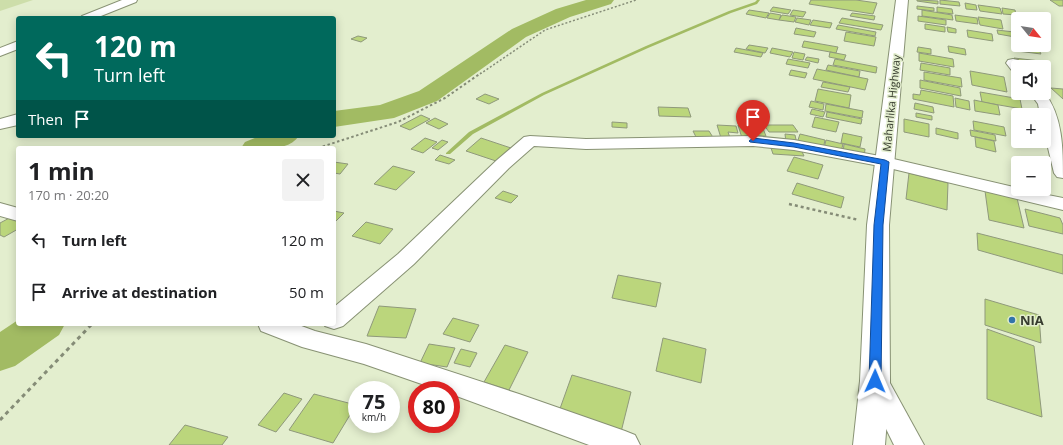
<!DOCTYPE html>
<meta charset="utf-8">
<style>
:root{--surface:#fff;--page:#f2f2f2;--text:#202124;--muted:#757577}
body{margin:0;font-family:"Open Sans",sans-serif;background:var(--page);color:var(--text);height:100vh;display:flex;flex-direction:column;font-size:15px;white-space:nowrap}
*{box-sizing:border-box;margin:0}
p{font-size:13px;color:var(--muted)}
.icon{flex:none;width:22px;height:22px;fill:none;stroke:currentColor;stroke-width:2;stroke-linecap:round;stroke-linejoin:round}
.map{position:relative;flex:1;overflow:hidden}
.side{position:absolute;left:16px;top:146px;width:320px;height:180px;display:flex;flex-direction:column;background:var(--surface);border-radius:4px;box-shadow:0 2px 10px #0003}
.side>*{flex:none}
.banner{position:absolute;left:16px;top:16px;width:320px;height:122px;border-radius:4px;box-shadow:0 2px 10px #0003;background:#00695c;color:#fff;overflow:hidden}
.needle{width:26px;rotate:120deg}
.fabs{position:absolute;left:1011px;top:12px;display:grid;gap:8px}
.fabs a{display:grid;place-items:center;width:40px;height:40px;border-radius:4px;background:var(--surface);box-shadow:0 2px 10px #0003;font-size:20px}
.speed{position:absolute;left:348px;top:381px;display:flex;gap:8px;font-size:20px;font-weight:700;text-align:center}
.speed>*{display:grid;place-content:center;width:52px;height:52px;border-radius:50%;background:var(--surface);box-shadow:0 2px 10px #0003;line-height:1}
.speed small{font-size:10px;font-weight:400}
.speed .limit{border:6px solid #d22;background:#fff;color:#111}
.pin{position:absolute;display:grid;place-items:center;width:34px;height:34px;color:#fff;margin:-41px -17px;border-radius:50% 50% 50% 0;rotate:-45deg;box-shadow:0 0 4px #0007}
.pin .icon{rotate:45deg}
.me{position:absolute;width:44px;margin:-22px;rotate:1deg;stroke-linejoin:round;filter:drop-shadow(0 0 3px #0008)}
.turn{display:flex;align-items:center;gap:14px;height:84px;padding:0 12px;font-size:18px}
.turn .icon{width:52px;height:52px;stroke-width:2.5}
.turn b{display:block;font-size:28px;line-height:34px}
.then{display:flex;align-items:center;height:38px;padding:0 12px;background:#0003;gap:8px;font-size:15px}
.round{display:grid;place-items:center;flex:none;width:42px;height:42px;border-radius:4px;background:var(--page)}
.head{display:flex;align-items:center;justify-content:space-between;height:68px;padding:0 12px}
h1{font-size:24px;font-weight:700;line-height:30px}
ul{padding:0;list-style:none}
li{display:flex;align-items:center;gap:12px;height:52px;padding:0 12px}
li div{flex:1}
li b{display:block;font-size:15px}
li em{font-style:normal}
.map>svg:first-child{display:block}
</style>
<div class="map">
<svg width="1063" height="445" viewBox="0 0 1063 445">
<rect width="100%" height="100%" fill="#e3eece"/>
<polygon fill="#cddeaa" points="0,0 33,0 0,11"/>
<g fill="none" stroke-linecap="round" stroke-linejoin="round">
<polygon fill="#a2bb63" fill-rule="evenodd" points="757,0 760,0 757,4 731,13 648,48 544,95 473,134 450,154 446,154 446,153 469,132 542,93 646,46 729,11 755,2"/>
<g fill="#a2bb63" fill-rule="evenodd">
<polygon points="586,0 614,0 611,4 570,17 526,37 437,101 394,118 334,127 334,111 380,105 419,91 512,29 556,9"/>
<path d="M260 136H299C287 153 259 148 241 148L245 142Z"/>
<polygon points="18,320 18,324 65,324 59,335 15,366 0,371 0,332"/>
</g>
</g>
<g fill="#bbd67c" stroke="#8f997b">
<polygon points="811,0 856,0 877,3 873,14 809,4"/>
<polygon points="917,0 938,1 938,4 917,1"/>
<polygon points="940,0 959,2 960,6 940,4"/>
<polygon points="1050,0 1063,0 1063,6 1059,6"/>
<polygon points="965,3 976,5 977,10 966,9"/>
<polygon points="978,5 1000,8 1002,14 980,11"/>
<polygon points="917,6 934,8 934,11 917,9"/>
<polygon points="773,7 791,10 788,14 770,11"/>
<polygon points="937,7 952,9 953,14 937,12"/>
<polygon points="1002,8 1015,10 1016,15 1003,14"/>
<polygon points="749,10 769,13 766,18 746,14"/>
<polygon points="793,10 806,12 803,17 790,15"/>
<polygon points="922,10 952,15 953,20 922,16"/>
<polygon points="770,13 781,15 779,20 767,18"/>
<polygon points="852,13 875,16 874,20 850,16"/>
<polygon points="782,15 796,17 794,22 779,20"/>
<polygon points="955,15 977,18 978,24 956,21"/>
<polygon points="918,16 946,20 946,25 918,21"/>
<polygon points="978,17 1001,20 1003,29 980,25"/>
<polygon points="797,18 811,20 809,25 795,22"/>
<polygon points="842,18 883,25 881,30 839,23"/>
<polygon points="813,20 832,23 830,28 810,25"/>
<polygon points="925,24 945,27 945,32 925,29"/>
<polygon points="838,25 876,32 875,36 836,29"/>
<polygon points="947,27 956,29 956,33 948,32"/>
<polygon points="796,28 816,32 814,37 794,34"/>
<polygon points="967,30 992,34 993,41 968,37"/>
<polygon points="997,30 1014,32 1015,37 998,34"/>
<polygon points="846,32 876,37 874,46 844,41"/>
<polygon points="358,36 367,38 361,42 351,39"/>
<polygon points="804,41 838,47 836,53 802,47"/>
<polygon points="749,45 768,48 765,53 746,49"/>
<polygon points="1014,45 1038,48 1041,54 1017,51"/>
<polygon points="948,46 965,49 966,55 949,52"/>
<polygon points="918,47 931,49 931,54 917,52"/>
<polygon points="736,48 763,53 761,57 734,52"/>
<polygon points="772,48 793,52 790,57 770,53"/>
<polygon points="794,52 805,54 803,60 792,58"/>
<polygon points="830,52 846,55 844,60 829,57"/>
<polygon points="919,53 953,59 954,67 919,61"/>
<polygon points="807,57 819,59 818,63 805,60"/>
<polygon points="1014,58 1040,61 1047,70 1044,69 1044,67 1021,67"/>
<polygon points="788,59 810,63 808,68 786,64"/>
<polygon points="835,59 877,67 876,73 833,65"/>
<polygon points="921,63 950,68 950,75 920,70"/>
<polygon points="828,65 860,71 859,77 826,70"/>
<polygon points="817,69 868,79 865,90 813,79"/>
<polygon points="791,70 807,73 805,78 789,75"/>
<polygon points="970,71 1004,77 1007,92 972,85"/>
<polygon points="924,72 961,78 962,87 924,80"/>
<polygon points="920,80 960,88 961,96 920,88"/>
<polygon points="823,82 850,87 848,92 821,87"/>
<polygon points="1051,88 1063,89 1063,99"/>
<polygon points="818,89 851,95 849,108 815,101"/>
<polygon points="921,90 953,96 954,107 913,99 913,94 920,95"/>
<polygon points="980,92 1020,99 1022,109 982,102"/>
<polygon points="485,94 499,99 489,104 476,99"/>
<polygon points="955,98 969,101 970,110 956,107"/>
<polygon points="974,100 998,105 1000,115 975,111"/>
<polygon points="811,101 824,104 823,110 809,107"/>
<polygon points="915,103 933,107 934,113 914,109"/>
<polygon points="826,104 863,111 862,118 825,111"/>
<polygon points="658,107 688,108 691,117 659,116"/>
<polygon points="812,109 825,112 823,117 810,114"/>
<polygon points="827,112 862,119 861,124 826,117"/>
<polygon points="916,113 932,116 932,120 916,117"/>
<polygon points="421,115 430,119 410,130 400,126"/>
<polygon points="815,117 839,122 836,132 812,127"/>
<polygon points="435,118 448,124 439,129 426,123"/>
<polygon points="904,119 929,124 929,137 904,132"/>
<polygon points="973,121 1004,127 1006,136 974,130"/>
<polygon points="612,122 627,123 627,128 612,127"/>
<polygon points="717,125 736,126 738,133 728,132 730,138 721,138"/>
<polygon points="738,125 747,126 751,138 742,138"/>
<polygon points="748,125 762,126 766,136 751,136"/>
<polygon points="764,125 793,125 798,132 769,132"/>
<polygon points="936,128 958,133 958,139 936,134"/>
<polygon points="970,130 995,135 996,141 971,136"/>
<polygon points="693,131 709,131 714,139 697,139"/>
<polygon points="843,133 862,137 860,147 841,143"/>
<polygon points="785,134 795,135 797,144 786,143"/>
<polygon points="800,134 825,140 823,149 797,143"/>
<polygon points="975,137 994,141 996,152 976,147"/>
<polygon points="425,138 437,142 423,153 411,149"/>
<polygon points="481,138 511,148 496,161 466,151"/>
<polygon points="442,140 448,142 438,150 432,148"/>
<polygon points="826,140 843,144 841,152 824,148"/>
<polygon points="844,144 865,149 864,158 843,153"/>
<polygon points="770,145 800,147 804,156 773,154"/>
<polygon points="440,155 455,160 449,164 435,160"/>
<polygon points="794,157 823,165 818,179 787,171"/>
<polygon points="334,162 348,164 340,174 334,173"/>
<polygon points="393,166 415,172 396,190 374,184"/>
<polygon points="909,173 948,183 947,210 906,199"/>
<polygon points="797,183 844,197 841,208 792,194"/>
<polygon points="503,191 518,196 511,203 495,198"/>
<polygon points="985,191 1017,198 1024,228 989,220"/>
<polygon points="1025,209 1060,218 1063,225 1063,234 1029,226"/>
<polygon points="334,211 344,213 334,223"/>
<polygon points="15,215 18,217 18,229 4,237 0,235 0,223"/>
<polygon points="366,222 393,229 380,244 352,236"/>
<polygon points="977,233 1063,255 1063,274 978,250"/>
<polygon points="618,275 661,283 656,307 612,298"/>
<polygon points="985,299 1039,315 1041,343 985,325"/>
<polygon points="379,306 416,309 406,338 367,336"/>
<polygon points="453,318 479,325 470,342 443,334"/>
<polygon points="987,329 1034,346 1042,417 987,399"/>
<polygon points="663,338 706,349 701,383 656,371"/>
<polygon points="429,344 455,348 447,367 420,363"/>
<polygon points="505,345 528,352 509,390 484,382"/>
<polygon points="461,349 477,353 470,367 454,363"/>
<polygon points="572,375 631,392 620,436 557,417"/>
<polygon points="284,393 302,399 276,432 258,425"/>
<polygon points="314,394 356,405 333,443 289,430"/>
<polygon points="185,425 228,437 222,445 169,445"/>
</g>
<g fill="none" stroke-linecap="round" stroke-linejoin="round">
<defs>
<g id="minor">
<polygon points="122,0 137,0 136,2 96,18 80,18 82,16"/>
<polygon points="18,41 18,49 0,56 0,48"/>
<polygon points="1013,59 1018,60 1023,67 1018,67 1018,73 1013,72 1006,63 1008,60"/>
<path d="M1044 92C1063 116 1063 149 1063 178L1057 177 1054 173 1044 131V115H1040L1038 104 1030 93Z"/>
<polygon points="18,114 18,125 0,129 0,119"/>
<polygon points="530,136 586,139 753,136 794,140 885,157 1018,188 1018,189 1063,198 1063,210 885,167 794,150 753,146 586,149 534,146 509,168 414,264 343,326 334,329 325,326 324,324 334,324 334,307 398,254 497,160 524,137"/>
<polygon points="0,203 18,208 18,221 0,216"/>
<polygon points="258,324 296,324 315,331 366,344 519,394 625,431 635,435 640,445 589,445 451,394 451,390 439,390 364,364 302,347 261,331"/>
<polygon points="876,371 885,374 924,445 894,445 863,382 867,374"/>
</g>
<polygon id="trunk" points="896,0 908,0 889,225 890,381 885,445 853,445 860,381 867,225"/>
</defs>
<use href="#minor" stroke="#889274" stroke-width="2"/>
<use href="#trunk" stroke="#889274" stroke-width="2"/>
<polyline stroke="#858c77" stroke-width="1.5" stroke-dasharray="2 2" stroke-linecap="butt" points="480,74 545,30 636,0"/>
<polyline stroke="#858c77" stroke-width="2" stroke-dasharray="2.5 2.5" stroke-linecap="butt" points="318,148 398,122 445,98 481,73"/>
<polyline stroke="#858c77" stroke-width="2.5" stroke-dasharray="3 3" stroke-linecap="butt" points="789,204 859,220"/>
<polyline stroke="#858c77" stroke-width="3" stroke-dasharray="4 4" stroke-linecap="butt" points="0,420 92,324"/>
<use href="#minor" fill="#fff" fill-rule="evenodd"/>
<use href="#trunk" fill="#fff" fill-rule="evenodd"/>
</g>
<polygon fill="#1a73e8" stroke="#114b97" points="753,138 794,143 885,160 889,162 883,225 881,381 879,384 875,386 871,384 869,381 874,225 881,164 794,147 750,142 749,141"/>
<circle fill="#3274aa" stroke="#e3eece" stroke-width="1.5" cx="1012" cy="320" r="4"/>
<g text-anchor="middle" dominant-baseline="central" stroke-width="3" stroke-linejoin="round" paint-order="stroke">
<g font-size="11" fill="#363b2e" stroke="#e3eece">
<text transform="translate(891 103) rotate(-84)">Maharlika Highway</text>
</g>
<g font-size="13" font-weight="bold" fill="#363b2e" stroke="#e3eece" text-anchor="start">
<text x="1020" y="320">NIA</text>
</g>
</g>
</svg>
<div class="fabs">
<a><svg class="needle" viewBox="-14 -14 28 28"><path d="M0-13l5 13h-10z" fill="#e53935"/><path d="M0 13l5-13h-10z" fill="#757577"/></svg></a>
<a><svg class="icon" aria-label="sound" viewBox="0 0 24 24"><path d="M4 9h4l5-4v14l-5-4H4zM17 9q2 3 0 6"/></svg></a>
<a>+</a>
<a>−</a>
</div>
<div class="speed"><div>75<small>km/h</small></div><div class="limit">80</div></div>
<div class="pin" style="left:753px;top:141px;background:#d93025"><svg class="icon" aria-label="arrive" viewBox="0 0 24 24"><path d="M6 21V4h12l-3 4 3 4H6"/></svg></div>
<svg class="me" style="left:875px;top:381px" viewBox="-20 -20 40 40"><path d="M0-17L14 15 0 8-14 15z" fill="#1a73e8" stroke="#fff" stroke-width="4"/></svg>
<div class="banner">
<div class="turn"><svg class="icon" aria-label="left" viewBox="0 0 24 24"><path d="M17 20v-9H6M10 6l-5 5 5 5"/></svg><div><b>120 m</b>Turn left</div></div>
<div class="then">Then<svg class="icon" aria-label="arrive" viewBox="0 0 24 24"><path d="M6 21V4h12l-3 4 3 4H6"/></svg></div>
</div>
<section class="side">
<div class="head"><div><h1>1 min</h1><p>170 m · 20:20</p></div><a class="round"><svg class="icon" aria-label="close" viewBox="0 0 24 24"><path d="M6 6l12 12M18 6L6 18"/></svg></a></div>
<ul>
<li><svg class="icon" aria-label="left" viewBox="0 0 24 24"><path d="M17 20v-9H6M10 6l-5 5 5 5"/></svg><div><b>Turn left</b></div><em>120 m</em></li>
<li><svg class="icon" aria-label="arrive" viewBox="0 0 24 24"><path d="M6 21V4h12l-3 4 3 4H6"/></svg><div><b>Arrive at destination</b></div><em>50 m</em></li>
</ul>
</section>
</div>
